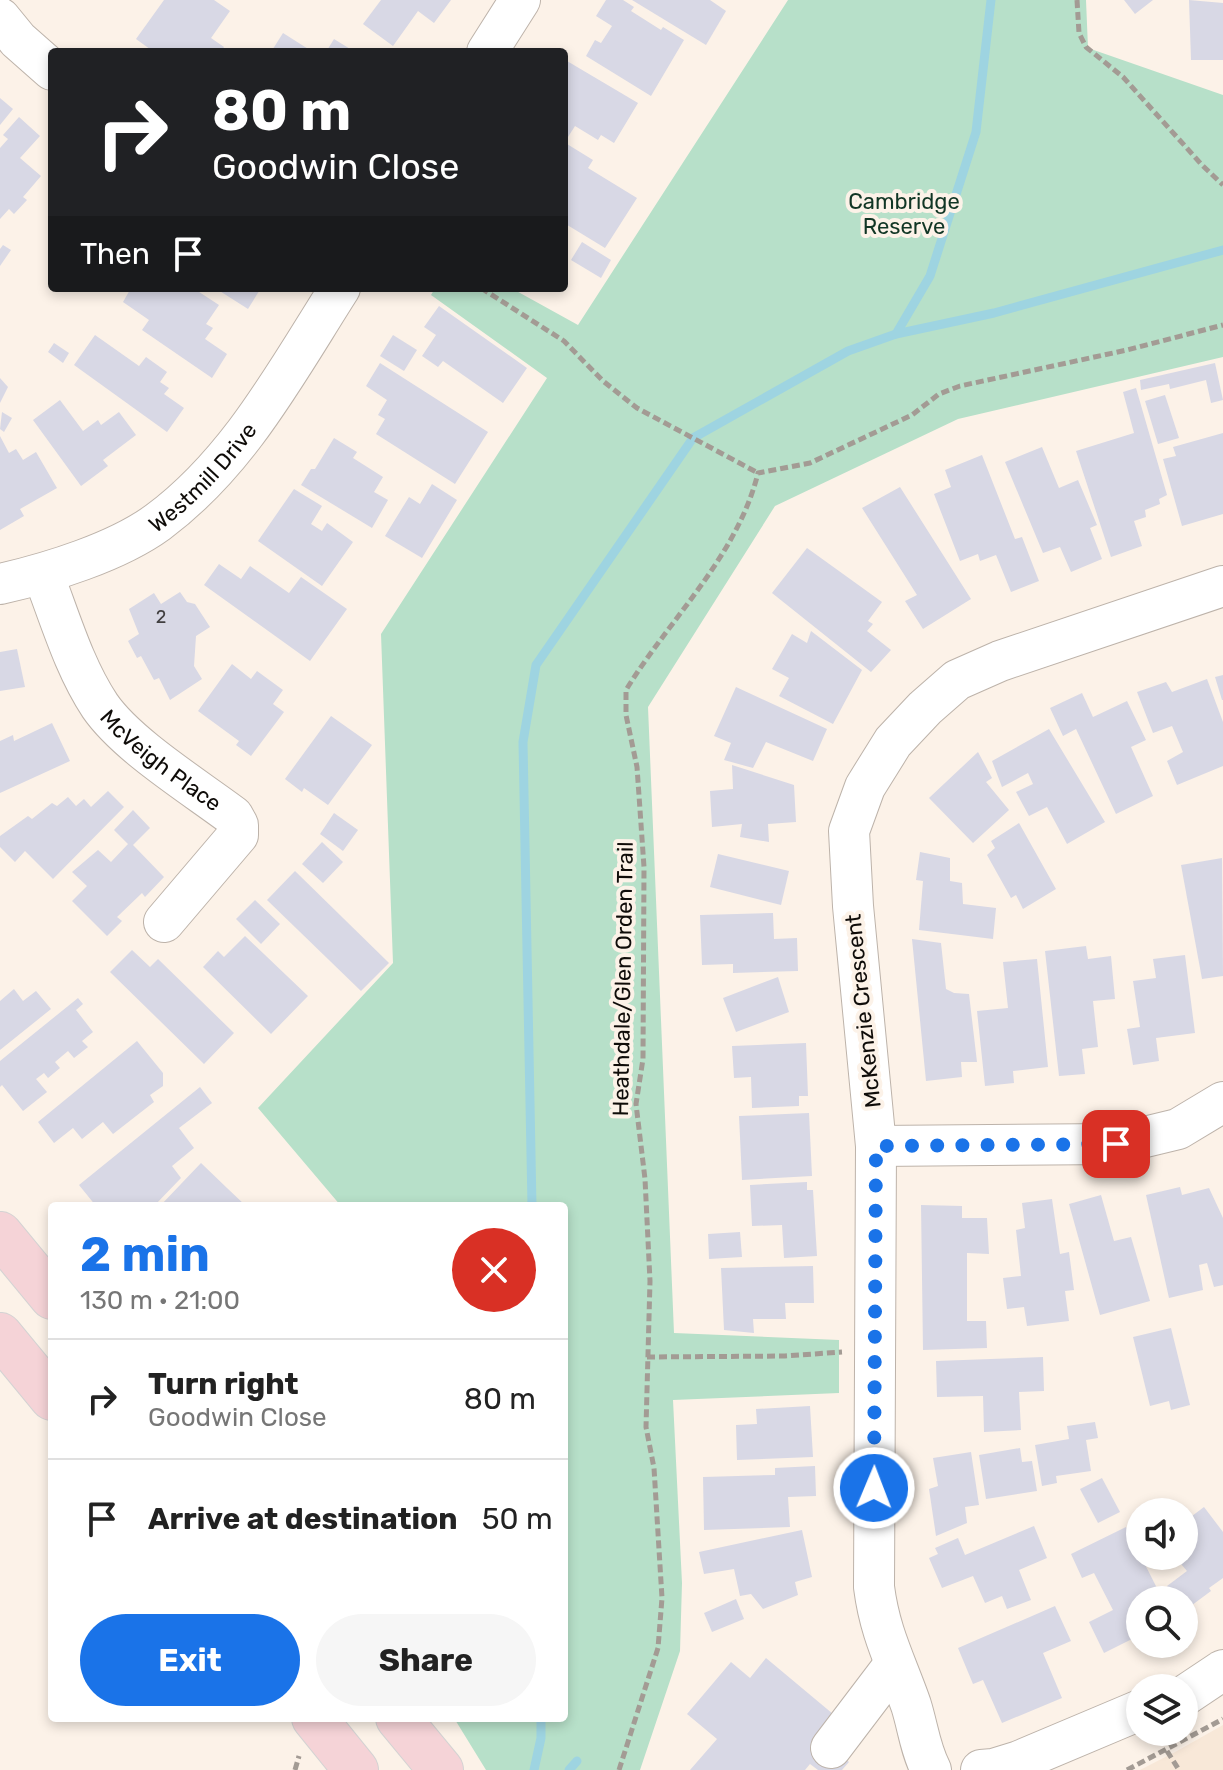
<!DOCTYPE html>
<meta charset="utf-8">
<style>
:root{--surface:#fff;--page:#f6f6f6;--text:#222;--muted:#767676;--line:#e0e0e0;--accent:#1a73e8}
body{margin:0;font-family:Rubik,sans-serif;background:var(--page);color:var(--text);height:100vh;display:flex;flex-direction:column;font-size:30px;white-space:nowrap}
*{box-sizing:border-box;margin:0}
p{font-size:26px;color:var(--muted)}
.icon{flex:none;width:44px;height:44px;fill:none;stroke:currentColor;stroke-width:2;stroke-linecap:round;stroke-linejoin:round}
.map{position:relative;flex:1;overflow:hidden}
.panel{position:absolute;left:48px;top:1202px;width:520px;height:520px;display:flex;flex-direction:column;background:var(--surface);border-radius:8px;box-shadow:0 4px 12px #0003}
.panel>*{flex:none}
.top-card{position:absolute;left:48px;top:48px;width:520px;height:244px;border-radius:8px;box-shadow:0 4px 12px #0003;background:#202124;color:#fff;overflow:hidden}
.buttons{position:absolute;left:1126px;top:1498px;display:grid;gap:16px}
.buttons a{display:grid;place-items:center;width:72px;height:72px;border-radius:50%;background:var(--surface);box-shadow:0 4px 12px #0003;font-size:40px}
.pin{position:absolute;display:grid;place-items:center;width:68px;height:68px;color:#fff;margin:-34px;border-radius:16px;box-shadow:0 4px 12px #0006}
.me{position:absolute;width:88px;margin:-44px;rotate:1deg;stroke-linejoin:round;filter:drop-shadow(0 0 6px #0008)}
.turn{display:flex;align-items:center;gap:28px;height:168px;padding:0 32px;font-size:36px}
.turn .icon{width:104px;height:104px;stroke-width:2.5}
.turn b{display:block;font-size:56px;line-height:68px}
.then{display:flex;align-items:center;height:76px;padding:0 32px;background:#0003;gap:16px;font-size:30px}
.round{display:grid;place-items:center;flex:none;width:84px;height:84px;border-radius:42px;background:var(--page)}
.head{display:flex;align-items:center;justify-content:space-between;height:136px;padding:0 32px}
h1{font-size:48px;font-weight:700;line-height:60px;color:var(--accent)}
.cta{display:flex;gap:16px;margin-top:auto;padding:16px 32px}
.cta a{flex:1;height:92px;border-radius:48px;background:var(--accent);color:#fff;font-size:32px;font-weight:700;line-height:92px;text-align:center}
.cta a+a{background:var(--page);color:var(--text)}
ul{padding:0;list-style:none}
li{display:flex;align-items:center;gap:24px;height:120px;padding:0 32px;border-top:2px solid var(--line)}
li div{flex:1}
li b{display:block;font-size:30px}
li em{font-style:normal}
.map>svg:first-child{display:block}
</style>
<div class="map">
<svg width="1223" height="1770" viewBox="0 0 1223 1770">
<rect width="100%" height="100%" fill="#fcf2e8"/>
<polygon fill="#f8e8d8" points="1223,1725 1223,1770 1140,1770 1177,1751"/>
<polygon fill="#b7e0c9" points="788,0 1086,0 1088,48 1223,95 1223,357 958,419 775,506 648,707 674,1333 839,1340 839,1393 673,1400 682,1583 680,1651 640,1770 486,1770 454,1718 564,1718 564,1206 341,1206 258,1108 393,963 381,634 547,378 431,295 434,290 432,288 511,288 578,325"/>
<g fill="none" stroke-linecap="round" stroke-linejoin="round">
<g stroke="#9ed4e1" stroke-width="9">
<polyline points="896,334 930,276 976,132 991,0"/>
<polyline points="532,1206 523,742 536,665 693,438 848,351 896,334 994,313 1223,250"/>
<polyline points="534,1770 541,1738 541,1718"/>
<polyline points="569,1770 577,1761"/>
</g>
</g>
<g fill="#d8d8e5">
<polygon points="164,0 214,0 230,11 211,38 224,47 221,52 154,52 136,39"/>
<polygon points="381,0 451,0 434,23 418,11 393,46 363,24"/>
<polygon points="606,0 623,0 634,7 631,11 661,30 663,27 684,40 651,96 586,56 595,40 601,43 612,26 596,16"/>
<polygon points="632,0 710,0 726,11 706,45"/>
<polygon points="1124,0 1153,0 1135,14"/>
<polygon points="1189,0 1223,3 1223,60 1191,60"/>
<polygon points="283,33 313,52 271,52"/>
<polygon points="334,39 355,52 326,52"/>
<polygon points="567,61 638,103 614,143 601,135 598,140 575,126 568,137 564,135 564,67"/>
<polygon points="0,98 13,109 0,125"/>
<polygon points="19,117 40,136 20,158 41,176 23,197 27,200 14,214 9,209 0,219 0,148 8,139 3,135"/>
<polygon points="567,144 593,160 588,168 637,198 605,248 564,223 564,149"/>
<polygon points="582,242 611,260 601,278 571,260"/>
<polygon points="3,245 11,250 0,266 0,249"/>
<polygon points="131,288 193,288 219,305 206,324 213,328 205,339 227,354 212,378 142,330 149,320 123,302"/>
<polygon points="215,288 261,288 248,309"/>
<polygon points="439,306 527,368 503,403 443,361 438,367 422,356 436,335 424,327"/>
<polygon points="95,335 139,366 146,357 167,372 160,382 169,388 164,394 184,408 167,432 74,365"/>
<polygon points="393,335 417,350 404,371 380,356"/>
<polygon points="54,343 69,353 63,363 48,352"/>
<polygon points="380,363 488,432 455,484 376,434 385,419 378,415 387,400 366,386"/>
<polygon points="1215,363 1223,400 1211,403 1206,380 1170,389 1169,384 1141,390 1140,380"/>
<polygon points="0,378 8,387 0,403"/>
<polygon points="1136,388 1167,495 1159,499 1160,504 1145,510 1146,517 1134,521 1142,546 1111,557 1076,451 1134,433 1123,392"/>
<polygon points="1165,395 1179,438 1158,444 1145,401"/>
<polygon points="60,400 83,431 98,420 101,425 119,412 136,435 103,460 108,466 81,486 33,420"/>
<polygon points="2,412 12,418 4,432 0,429"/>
<polygon points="1223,433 1223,514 1182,526 1163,459 1176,456 1173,447"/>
<polygon points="0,436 9,453 16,449 23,460 36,452 57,488 20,509 24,516 0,530"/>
<polygon points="334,438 357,452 353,458 383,477 374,492 388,500 372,528 301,485 311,469 315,469"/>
<polygon points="1042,447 1059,488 1078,480 1097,525 1090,528 1102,559 1071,572 1060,547 1043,553 1005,462"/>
<polygon points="982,455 1015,539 1022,537 1039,581 1011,592 996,555 980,561 978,554 960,561 934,494 951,487 945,470"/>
<polygon points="432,484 457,500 422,558 385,536 409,497 420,504"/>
<polygon points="900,487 971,599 923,629 905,601 917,595 862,508"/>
<polygon points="294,489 322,506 311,524 322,531 327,523 353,542 322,586 258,541"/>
<polygon points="807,548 882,602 868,621 873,624 867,631 891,650 871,672 772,593"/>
<polygon points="219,564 241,579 250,566 289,593 301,577 347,609 310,661 204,585"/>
<polygon points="180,592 187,602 195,604 210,627 196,636 194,666 202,679 170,700 159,678 154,680 141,656 137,658 128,641 139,634 129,609 154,593 161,604"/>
<polygon points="811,631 862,670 833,724 779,696 789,678 772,669 792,634 807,643"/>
<polygon points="17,649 25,687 0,691 0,652"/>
<polygon points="232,664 251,679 257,671 283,690 273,704 284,712 251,756 236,745 239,741 198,711"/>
<polygon points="1223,675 1223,700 1222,700 1215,677"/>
<polygon points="1207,679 1223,722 1223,766 1177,785 1167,761 1183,752 1172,726 1153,733 1137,692 1166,682 1172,692"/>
<polygon points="736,687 827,729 813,761 766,742 753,768 724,760 731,743 714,736"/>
<polygon points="1082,693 1093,717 1127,701 1146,740 1131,747 1153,796 1116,814 1076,729 1063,736 1050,708"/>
<polygon points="331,716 372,745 328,805 304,788 302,792 285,779"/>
<polygon points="52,723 70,761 0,793 0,741 13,735 14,741"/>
<polygon points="1049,729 1105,822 1067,844 1047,807 1029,816 1016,792 1033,784 1028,773 1002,787 992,761"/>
<polygon points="978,752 992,778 986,782 1009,810 973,843 929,798"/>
<polygon points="732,765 794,785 796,822 768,824 769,842 740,837 742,824 712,827 710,791 733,789"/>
<polygon points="108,791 124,807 53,879 25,851 15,862 0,847 0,836 28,816 32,819 52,803 57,806 68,797 76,806 84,799 91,807"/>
<polygon points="133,810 150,828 133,845 164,877 145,897 142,893 117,917 122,921 107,936 72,901 87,886 72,872 98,850 111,862 128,844 114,830"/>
<polygon points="334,813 358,830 343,851 320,834"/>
<polygon points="1019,823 1056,889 1023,909 1016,895 1011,898 987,855 995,848 991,841"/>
<polygon points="322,842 343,862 323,883 302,864"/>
<polygon points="920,852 950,858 950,881 962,883 963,904 996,908 993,939 919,930 923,881 916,880"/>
<polygon points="718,854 789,871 781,905 710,887"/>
<polygon points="1222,858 1223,976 1202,979 1181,865"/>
<polygon points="295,871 389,963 361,991 267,900"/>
<polygon points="255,900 280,924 261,944 236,919"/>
<polygon points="773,913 774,939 797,938 798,971 733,973 733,964 702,965 700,915"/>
<polygon points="245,936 308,996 271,1034 203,967 218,951 224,957"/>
<polygon points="912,939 941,943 946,989 954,993 969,994 977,1062 961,1062 962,1077 926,1081"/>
<polygon points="1086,946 1088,959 1111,956 1115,999 1093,1001 1098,1047 1082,1049 1085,1074 1059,1076 1045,951"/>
<polygon points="132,950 150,967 158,959 234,1033 204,1064 110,972"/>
<polygon points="1185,955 1195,1033 1156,1038 1159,1061 1133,1065 1127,1029 1140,1027 1133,981 1156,978 1153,959"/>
<polygon points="1037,959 1048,1067 1013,1071 1014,1083 985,1086 977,1011 1008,1008 1003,962"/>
<polygon points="778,977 789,1012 736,1032 723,998"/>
<polygon points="14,989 23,1001 36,991 51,1009 0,1050 0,1001"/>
<polygon points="78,998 83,1004 76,1010 93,1032 82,1041 88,1047 74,1058 68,1051 55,1062 60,1068 48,1078 44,1073 36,1079 47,1092 23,1111 2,1085 0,1087 0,1061"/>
<polygon points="137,1041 163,1073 163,1086 150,1095 154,1102 113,1134 103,1122 82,1139 73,1128 54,1143 38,1122"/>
<polygon points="806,1043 808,1096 799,1096 799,1106 752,1108 751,1077 734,1078 732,1046"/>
<polygon points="200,1087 212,1103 179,1128 194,1148 172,1166 181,1178 154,1206 96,1206 79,1185"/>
<polygon points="809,1113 812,1176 742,1180 739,1116"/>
<polygon points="201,1163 227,1188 246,1206 160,1206"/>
<polygon points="807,1182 807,1190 813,1190 817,1256 784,1258 782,1225 752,1226 750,1185"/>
<polygon points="1180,1187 1182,1195 1209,1188 1223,1218 1223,1285 1214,1287 1207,1263 1199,1265 1203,1290 1169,1298 1146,1195"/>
<polygon points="1101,1195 1114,1241 1131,1237 1150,1301 1100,1315 1069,1204"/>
<polygon points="1052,1199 1060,1254 1069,1252 1074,1290 1065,1291 1069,1321 1027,1326 1024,1307 1007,1309 1003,1278 1021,1276 1016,1230 1025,1228 1022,1203"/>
<polygon points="921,1205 962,1206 962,1218 987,1218 989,1254 967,1253 967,1321 986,1321 987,1348 923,1350"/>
<polygon points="740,1232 742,1257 709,1259 708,1234"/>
<polygon points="813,1266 814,1303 785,1303 786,1319 753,1319 754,1333 724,1330 721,1268"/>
<polygon points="1171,1328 1190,1405 1171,1410 1169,1401 1150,1406 1133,1337"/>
<polygon points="1043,1357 1044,1391 1019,1392 1021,1430 984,1432 983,1396 937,1397 936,1361"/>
<polygon points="810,1406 813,1457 737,1460 736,1425 757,1424 756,1409"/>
<polygon points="1095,1422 1098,1438 1086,1440 1091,1471 1056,1476 1057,1483 1042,1486 1035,1445 1069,1439 1067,1426"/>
<polygon points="1020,1448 1022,1462 1032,1461 1037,1491 986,1499 979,1455"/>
<polygon points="971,1452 979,1505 965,1507 967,1523 936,1536 929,1489 938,1486 933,1458"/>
<polygon points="815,1466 816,1496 788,1497 790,1527 704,1530 703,1477 775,1475 775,1468"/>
<polygon points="1102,1478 1120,1512 1098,1523 1080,1489"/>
<polygon points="1204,1507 1223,1532 1223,1578 1209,1588 1211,1591 1184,1611 1184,1600 1177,1600 1167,1586 1187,1571 1176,1558 1184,1556 1184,1552 1188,1549 1184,1543 1184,1522"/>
<polygon points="1034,1526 1047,1558 1019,1570 1031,1600 1007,1609 1002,1596 985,1603 973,1576 942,1588 929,1558 938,1554 935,1548 958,1538 965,1555"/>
<polygon points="1126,1527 1163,1600 1140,1600 1140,1635 1104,1653 1089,1622 1113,1610 1094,1573 1082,1578 1071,1554"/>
<polygon points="802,1530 812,1577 795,1582 798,1595 763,1609 751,1594 740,1596 734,1569 704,1574 699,1552"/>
<polygon points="736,1599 744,1619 712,1632 704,1613"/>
<polygon points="1055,1606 1071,1641 1043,1653 1062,1698 1002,1723 983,1680 973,1684 958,1648"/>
<polygon points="766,1658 839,1719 821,1739 849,1762 842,1770 818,1770 810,1764 805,1770 690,1770 717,1739 687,1714 731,1662 750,1678"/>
</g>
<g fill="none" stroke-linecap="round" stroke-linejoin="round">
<defs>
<g id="minor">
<polyline points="0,18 18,40 52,70"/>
<polyline points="487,52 520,0"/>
<path id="s1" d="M43 574C60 618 74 667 100 706 127 745 193 786 233 816L238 825V835L164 922"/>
<path id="s2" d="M0 584C49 573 117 552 158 522 239 462 287 371 340 288"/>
<polyline points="876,1146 1116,1144 1178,1129 1223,1102"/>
<polyline points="1184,1696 1223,1670"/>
<polyline points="831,1748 894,1665"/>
<path d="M931 1770C920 1749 918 1727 911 1705 896 1662 880 1634 874 1587L876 1146 853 906 849 831 865 787 893 742 925 708 957 680 1000 661 1223 586"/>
<polyline points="981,1770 993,1769 1019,1761 1140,1710"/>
</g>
<g id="major">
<polyline points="0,1234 52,1297"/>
<polyline points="0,1335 52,1398"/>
<polyline points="314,1718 356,1770"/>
<polyline points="398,1718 441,1770"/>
</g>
</defs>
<use href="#minor" stroke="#bdb3aa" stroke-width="42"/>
<use href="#major" stroke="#d4d3d3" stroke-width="46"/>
<g stroke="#a39b94" stroke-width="5" stroke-dasharray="8 4" stroke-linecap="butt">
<polyline points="1077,0 1079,33 1086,47 1123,77 1202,165 1223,185"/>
<polyline points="481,288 564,341 603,381 637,408 758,473"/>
<polyline points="647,1357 785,1356 842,1352"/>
<polyline points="1167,1751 1179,1770"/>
<polyline points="295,1770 299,1756"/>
<path d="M619 1770 658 1648 662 1598 654 1468 646 1427 650 1281 645 1179 636 1104 643 1059 644 867 637 767 626 715V690C670 618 737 557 758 473L810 463 912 415 939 394 960 386 1127 350 1223 325"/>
<polyline points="1127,1770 1223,1719"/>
</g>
<use href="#minor" stroke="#fff" stroke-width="40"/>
<use href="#major" stroke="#f5d3d7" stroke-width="44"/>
</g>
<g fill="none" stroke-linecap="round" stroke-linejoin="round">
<polyline stroke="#1a73e8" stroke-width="14" stroke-dasharray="0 25.2" points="874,1488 876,1146 1116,1144"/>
</g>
<g text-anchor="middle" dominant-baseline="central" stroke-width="8" stroke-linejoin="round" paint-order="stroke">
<g font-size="18" fill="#413f40">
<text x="161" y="617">2</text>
</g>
<g font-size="22" fill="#113625" stroke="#fcf2e8">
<text x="904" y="201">Cambridge<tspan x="904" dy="25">Reserve</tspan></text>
</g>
<g font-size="22" fill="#0f0c09" stroke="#fcf2e8">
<text stroke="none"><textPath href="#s2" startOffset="234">Westmill Drive</textPath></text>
<text stroke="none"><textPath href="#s1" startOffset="226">McVeigh Place</textPath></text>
<text transform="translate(623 979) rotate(-89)">Heathdale/Glen Orden Trail</text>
<text transform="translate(863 1011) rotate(-96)">McKenzie Crescent</text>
</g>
</g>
</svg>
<div class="buttons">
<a><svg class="icon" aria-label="sound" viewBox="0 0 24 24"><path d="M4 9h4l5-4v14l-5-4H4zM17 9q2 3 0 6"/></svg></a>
<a><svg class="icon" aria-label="search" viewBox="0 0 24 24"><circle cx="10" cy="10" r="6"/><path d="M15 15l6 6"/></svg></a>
<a><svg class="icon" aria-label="layers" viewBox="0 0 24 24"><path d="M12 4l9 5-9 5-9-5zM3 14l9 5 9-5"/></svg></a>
</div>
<div class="pin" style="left:1116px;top:1144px;background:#d93025"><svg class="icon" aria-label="arrive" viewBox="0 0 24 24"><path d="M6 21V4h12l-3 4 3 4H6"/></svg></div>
<svg class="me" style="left:874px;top:1488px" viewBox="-20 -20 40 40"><circle r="17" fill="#1a73e8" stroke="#fff" stroke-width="3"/><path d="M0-11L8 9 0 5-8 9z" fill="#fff"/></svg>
<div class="top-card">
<div class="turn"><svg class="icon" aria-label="right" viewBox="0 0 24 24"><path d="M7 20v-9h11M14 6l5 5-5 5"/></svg><div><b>80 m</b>Goodwin Close</div></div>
<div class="then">Then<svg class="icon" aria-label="arrive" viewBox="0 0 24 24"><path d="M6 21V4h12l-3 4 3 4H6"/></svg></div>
</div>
<section class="panel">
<div class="head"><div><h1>2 min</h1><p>130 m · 21:00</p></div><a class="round" style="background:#d93025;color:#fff"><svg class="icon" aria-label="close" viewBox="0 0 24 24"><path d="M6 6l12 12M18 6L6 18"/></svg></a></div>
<ul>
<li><svg class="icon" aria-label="right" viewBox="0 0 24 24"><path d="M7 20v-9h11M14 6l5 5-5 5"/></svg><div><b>Turn right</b><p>Goodwin Close</p></div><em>80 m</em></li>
<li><svg class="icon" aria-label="arrive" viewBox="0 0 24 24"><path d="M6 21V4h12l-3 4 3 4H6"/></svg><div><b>Arrive at destination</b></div><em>50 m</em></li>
</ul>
<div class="cta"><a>Exit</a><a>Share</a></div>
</section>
</div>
